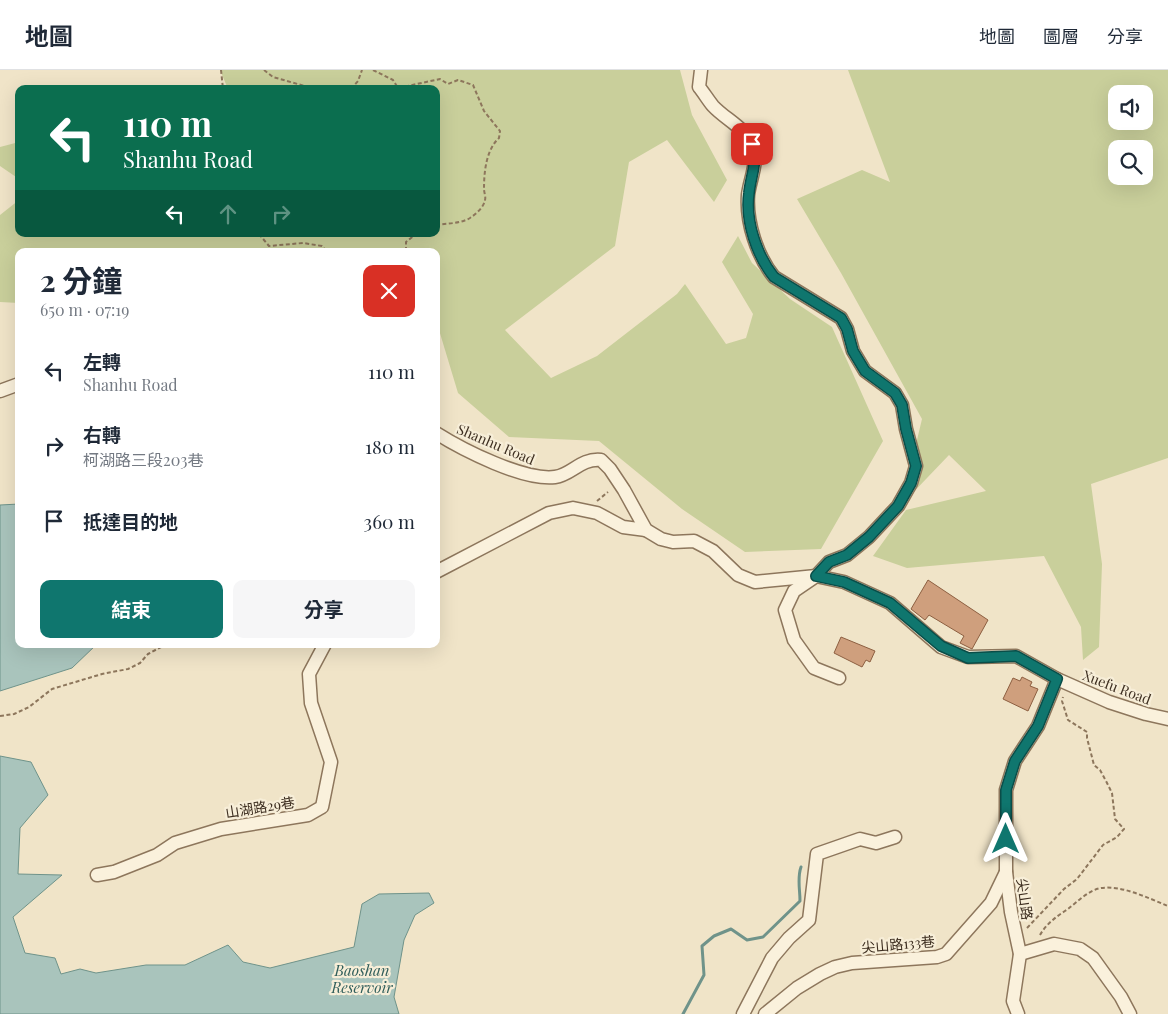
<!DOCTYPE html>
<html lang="zh-TW">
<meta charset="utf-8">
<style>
:root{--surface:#fff;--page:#f6f6f7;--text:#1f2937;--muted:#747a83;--line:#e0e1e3;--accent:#0f766e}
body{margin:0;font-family:"Playfair Display","Noto Sans TC",serif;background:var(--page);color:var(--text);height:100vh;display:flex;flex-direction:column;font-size:19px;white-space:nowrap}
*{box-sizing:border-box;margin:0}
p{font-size:16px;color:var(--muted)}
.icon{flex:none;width:28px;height:28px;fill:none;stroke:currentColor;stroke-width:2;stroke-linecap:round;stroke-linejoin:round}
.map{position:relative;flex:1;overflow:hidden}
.drawer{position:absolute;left:15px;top:178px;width:425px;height:400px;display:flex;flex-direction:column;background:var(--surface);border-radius:10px;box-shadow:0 5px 20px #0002}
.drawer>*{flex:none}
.banner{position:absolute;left:15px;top:15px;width:425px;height:152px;border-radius:10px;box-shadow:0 5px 20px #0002;background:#0b6e4f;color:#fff;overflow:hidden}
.fabs{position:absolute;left:1108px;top:15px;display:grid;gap:10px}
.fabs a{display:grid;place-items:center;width:45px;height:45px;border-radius:10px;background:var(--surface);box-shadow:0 5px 20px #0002;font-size:25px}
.pin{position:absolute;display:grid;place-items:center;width:42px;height:42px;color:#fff;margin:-21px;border-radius:10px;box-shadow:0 2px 8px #0006}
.me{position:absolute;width:55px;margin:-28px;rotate:0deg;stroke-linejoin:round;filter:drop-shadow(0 0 4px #0008)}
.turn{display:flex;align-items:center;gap:18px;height:105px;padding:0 25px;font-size:22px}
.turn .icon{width:65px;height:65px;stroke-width:2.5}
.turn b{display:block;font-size:35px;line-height:42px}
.lanes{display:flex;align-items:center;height:48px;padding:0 25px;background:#0003;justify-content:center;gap:25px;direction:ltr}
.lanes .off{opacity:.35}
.round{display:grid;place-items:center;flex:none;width:52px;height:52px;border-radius:10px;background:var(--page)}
.headline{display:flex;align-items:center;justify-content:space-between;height:85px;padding:0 25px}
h1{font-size:30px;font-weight:700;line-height:38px}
.primary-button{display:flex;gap:10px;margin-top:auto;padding:10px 25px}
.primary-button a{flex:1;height:58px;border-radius:10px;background:var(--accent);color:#fff;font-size:20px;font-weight:700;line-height:58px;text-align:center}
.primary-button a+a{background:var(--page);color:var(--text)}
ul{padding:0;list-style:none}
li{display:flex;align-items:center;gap:15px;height:75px;padding:0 25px}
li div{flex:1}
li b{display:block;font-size:19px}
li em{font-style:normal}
header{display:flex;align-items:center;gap:30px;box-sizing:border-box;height:70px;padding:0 25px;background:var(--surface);border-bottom:1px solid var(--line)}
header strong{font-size:24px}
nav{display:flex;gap:28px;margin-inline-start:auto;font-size:18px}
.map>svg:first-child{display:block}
</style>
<header>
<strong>地圖</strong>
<nav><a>地圖</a><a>圖層</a><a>分享</a></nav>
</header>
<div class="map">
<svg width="1168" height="944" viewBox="0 0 1168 944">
<rect width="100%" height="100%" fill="#f0e4c8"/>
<g fill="#c9cf9b" fill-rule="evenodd">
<polygon points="220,0 680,0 692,45 727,110 714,132 667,70 629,92 615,176 505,260 551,308 597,286 677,224 685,214 726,274 746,268 753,244 722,192 738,166 752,193 790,229 832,257 883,371 821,479 745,482 682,439 599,371 509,367 458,323 436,250 436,181 19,181 19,233 0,232 0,145 19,130 19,164 186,164 201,166 205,164 436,164 436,19 228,19"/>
<path d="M848 0H1168V388L1091 414 1102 494 1099 577 1083 590 1081 557 1044 486 907 498 873 486 906 440 986 421 949 385 905 431 906 416 922 349 841 203 797 129 862 100 890 112ZM1116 24H1144V51H1116ZM1116 79H1144V106H1116Z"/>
<polygon points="19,72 19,109 0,96 0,77"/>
</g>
<g fill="#a9c4bc" stroke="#6f938a">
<polygon points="19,434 19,574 97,574 72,598 0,621 0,435"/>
<polygon points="0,686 31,692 48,725 20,758 18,804 62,805 13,847 25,883 55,888 61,904 80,899 96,903 146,895 185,895 228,875 243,892 270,898 354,877 362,834 379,824 429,823 434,833 415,845 404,870 394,927 399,944 0,944"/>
</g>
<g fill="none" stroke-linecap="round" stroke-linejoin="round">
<path stroke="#6f938a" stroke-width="3" d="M683 944 704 905 702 876 714 866 731 859 747 870 763 867 800 831C800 819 797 808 801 797"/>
</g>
<g fill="#cf9f7d" stroke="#8d5f41">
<polygon points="928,510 988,550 972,579 960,573 964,566 929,545 925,550 911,539"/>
<polygon points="841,567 875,581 870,592 866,590 862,597 834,583"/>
<polygon points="1022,607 1032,612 1030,616 1038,619 1028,641 1003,629 1013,608 1020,611"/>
</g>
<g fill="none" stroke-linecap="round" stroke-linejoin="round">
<defs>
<g id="minor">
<path d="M701 0 699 17C704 23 708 30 713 36 726 50 745 57 752 76 759 93 750 108 748 125 746 152 757 186 774 207L841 248 847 259 853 281 865 301 895 323 902 335 906 359 916 396 911 413 898 436 869 467 847 485 829 492 816 506 794 521 785 540 794 570 814 598 839 608"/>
<polyline points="0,321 19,314"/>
<path d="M436 363C463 380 524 411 555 407 572 405 580 388 601 390L610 399 624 420 646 460 661 469 673 472 694 471 713 481 738 505 755 512 816 506 844 512 890 533 941 577 968 587 1016 586 1057 609 1109 632 1146 644 1168 649"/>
<polyline points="436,502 549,443 573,438 597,443 623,457 646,460"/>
<polyline points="97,805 114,802 157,785 175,773 221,759 308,745 322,737 331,692 311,633 309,604 325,574"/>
<polyline points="1020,884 1054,874 1080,879 1093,888 1121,927 1130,944"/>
<polyline points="743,944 772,888 789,868 809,850 817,784 860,769 876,773 895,767"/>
<polyline points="765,944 797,918 820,904 835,897 852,893 937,887 946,884 991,833 1006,802"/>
<polyline points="1018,944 1013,931 1020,884 1011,842 1006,802 1006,720 1015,691 1038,656 1057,609"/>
</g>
</defs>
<use href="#minor" stroke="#8d765c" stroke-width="15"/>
<g stroke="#8d765c" stroke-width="2" stroke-dasharray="4 2.5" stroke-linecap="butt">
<polyline points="221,0 223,19"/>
<polyline points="264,0 273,7 315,19"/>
<path d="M373 0 393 10 398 18 440 9 448 14 458 10 473 15 484 41 500 61 499 68C486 80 484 102 484 119 484 122 486 127 485 130 484 137 476 144 470 148 460 154 448 153 436 155"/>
<polyline points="351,19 358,11 362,0"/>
<polyline points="259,164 269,176 303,173 322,176 326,181"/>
<polyline points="406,181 406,172 416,164"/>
<polyline points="597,431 608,422"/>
<polyline points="0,646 14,644 29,637 52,619 102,604 128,599 140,593 148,584 161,577 182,574"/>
<polyline points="1027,858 1064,819 1077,809 1103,775 1117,767 1124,759 1115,749 1112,723 1106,711 1100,700 1094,695 1087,668 1087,662 1068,650 1062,631 1063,627"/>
<path d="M1040 865C1046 854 1057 846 1068 839 1077 832 1089 820 1101 818 1122 815 1148 828 1168 836"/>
</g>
<use href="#minor" stroke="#faf1dc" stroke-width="12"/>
</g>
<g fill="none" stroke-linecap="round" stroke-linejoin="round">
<defs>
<path id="route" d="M752 74C758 94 751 104 749 123 745 151 757 186 774 207L841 248 847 259 853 281 865 301 895 323 902 335 906 359 916 396 911 413 898 436 869 467 847 485 829 492 816 506 844 512 890 533 941 576 968 588 1016 586 1057 609 1038 656 1015 691 1006 720V769"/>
</defs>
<use href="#route" stroke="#0a4d48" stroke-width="12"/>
<use href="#route" stroke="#0f766e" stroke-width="9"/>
</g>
<g text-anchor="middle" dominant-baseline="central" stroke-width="4.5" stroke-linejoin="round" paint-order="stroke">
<g font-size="14" fill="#3d2e20" stroke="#f7eed8">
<text transform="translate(496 374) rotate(23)">Shanhu Road</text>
<text transform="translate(1117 617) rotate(21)">Xuefu Road</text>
<text transform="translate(260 737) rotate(-9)">山湖路29巷</text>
<text transform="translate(1025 829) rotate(82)">尖山路</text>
<text transform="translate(898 874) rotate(-5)">尖山路133巷</text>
</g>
<g font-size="15" font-style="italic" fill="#2f5d5a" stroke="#f7eed8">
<text x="362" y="900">Baoshan<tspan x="362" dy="17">Reservoir</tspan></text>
</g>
</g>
</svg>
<div class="fabs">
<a><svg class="icon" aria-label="sound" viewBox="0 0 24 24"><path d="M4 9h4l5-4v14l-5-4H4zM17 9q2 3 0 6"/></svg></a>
<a><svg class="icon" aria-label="search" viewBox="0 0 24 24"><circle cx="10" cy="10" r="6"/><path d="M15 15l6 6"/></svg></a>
</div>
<div class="pin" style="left:752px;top:74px;background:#d93025"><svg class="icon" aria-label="arrive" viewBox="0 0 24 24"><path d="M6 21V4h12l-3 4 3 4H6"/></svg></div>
<svg class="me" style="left:1006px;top:769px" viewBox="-20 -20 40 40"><path d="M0-17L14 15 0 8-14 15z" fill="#0f766e" stroke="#fff" stroke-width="4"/></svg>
<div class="banner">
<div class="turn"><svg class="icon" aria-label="left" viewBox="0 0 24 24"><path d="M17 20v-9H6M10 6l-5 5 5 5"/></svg><div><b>110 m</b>Shanhu Road</div></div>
<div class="lanes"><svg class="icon" aria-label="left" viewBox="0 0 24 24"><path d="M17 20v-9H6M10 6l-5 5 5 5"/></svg><svg class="icon off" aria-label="ahead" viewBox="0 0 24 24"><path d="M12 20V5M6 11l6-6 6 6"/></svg><svg class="icon off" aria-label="right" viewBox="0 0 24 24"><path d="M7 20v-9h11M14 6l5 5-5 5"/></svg></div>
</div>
<section class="drawer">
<div class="headline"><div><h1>2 分鐘</h1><p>650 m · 07:19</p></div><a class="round" style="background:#d93025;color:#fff"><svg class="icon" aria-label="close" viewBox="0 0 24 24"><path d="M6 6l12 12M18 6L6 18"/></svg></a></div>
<ul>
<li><svg class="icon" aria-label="left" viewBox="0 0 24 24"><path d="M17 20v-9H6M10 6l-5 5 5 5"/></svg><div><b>左轉</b><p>Shanhu Road</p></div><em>110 m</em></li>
<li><svg class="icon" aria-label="right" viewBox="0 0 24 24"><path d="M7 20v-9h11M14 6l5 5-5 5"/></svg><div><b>右轉</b><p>柯湖路三段203巷</p></div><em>180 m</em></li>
<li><svg class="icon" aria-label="arrive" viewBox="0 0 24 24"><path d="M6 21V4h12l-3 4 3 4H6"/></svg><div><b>抵達目的地</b></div><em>360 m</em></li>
</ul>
<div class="primary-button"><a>結束</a><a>分享</a></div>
</section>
</div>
